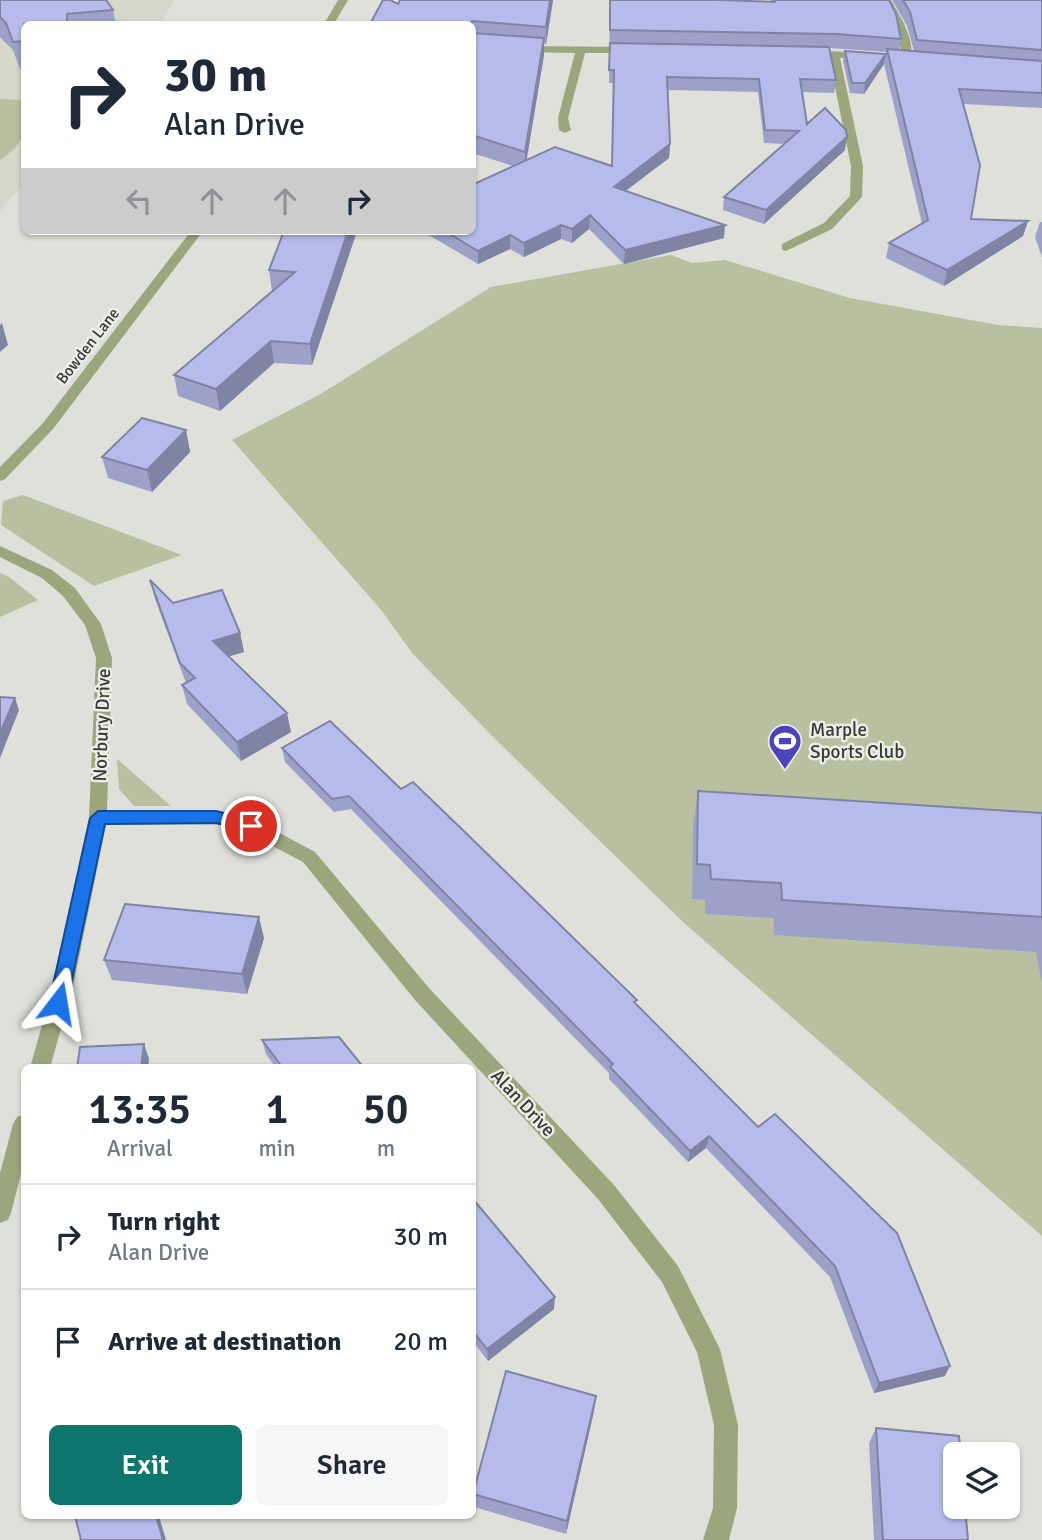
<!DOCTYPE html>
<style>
:root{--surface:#fff;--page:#f6f6f7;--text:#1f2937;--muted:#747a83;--line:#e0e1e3;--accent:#0f766e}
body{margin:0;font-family:Signika,sans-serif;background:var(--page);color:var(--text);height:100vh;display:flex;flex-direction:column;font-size:26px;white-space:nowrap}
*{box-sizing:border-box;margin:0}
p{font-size:23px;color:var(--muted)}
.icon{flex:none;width:38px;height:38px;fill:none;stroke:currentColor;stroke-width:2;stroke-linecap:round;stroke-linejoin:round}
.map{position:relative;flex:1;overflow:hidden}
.side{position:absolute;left:21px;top:1064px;width:455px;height:455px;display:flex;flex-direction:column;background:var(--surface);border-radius:10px;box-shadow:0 2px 5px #0004}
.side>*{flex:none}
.hud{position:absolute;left:21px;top:21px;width:455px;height:214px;border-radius:10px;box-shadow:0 2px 5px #0004;background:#fff;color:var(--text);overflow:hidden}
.controls{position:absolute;left:943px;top:1442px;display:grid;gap:14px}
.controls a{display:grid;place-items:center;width:77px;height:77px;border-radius:10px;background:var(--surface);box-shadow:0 2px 5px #0004;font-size:35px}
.pin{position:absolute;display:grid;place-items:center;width:60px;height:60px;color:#fff;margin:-30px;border:4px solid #fff;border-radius:50%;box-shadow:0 2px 7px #0007}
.me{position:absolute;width:77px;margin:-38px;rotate:14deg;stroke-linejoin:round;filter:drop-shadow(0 0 5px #0008)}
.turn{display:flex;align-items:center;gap:24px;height:147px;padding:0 28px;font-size:32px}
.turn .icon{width:91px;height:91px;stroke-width:2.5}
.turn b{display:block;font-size:49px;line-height:60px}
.lanes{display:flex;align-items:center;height:66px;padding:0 28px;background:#0003;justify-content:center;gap:35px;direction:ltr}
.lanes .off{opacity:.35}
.eta{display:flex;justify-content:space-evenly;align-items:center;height:119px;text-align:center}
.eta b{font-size:42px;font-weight:600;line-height:49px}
.button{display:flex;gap:14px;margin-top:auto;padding:14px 28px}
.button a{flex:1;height:80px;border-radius:10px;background:var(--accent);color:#fff;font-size:28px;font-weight:600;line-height:80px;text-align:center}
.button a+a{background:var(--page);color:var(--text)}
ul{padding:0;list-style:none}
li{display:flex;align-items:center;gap:21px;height:105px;padding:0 28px;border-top:2px solid var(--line)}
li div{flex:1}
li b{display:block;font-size:26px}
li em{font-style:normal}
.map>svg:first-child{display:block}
</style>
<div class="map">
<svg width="1042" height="1540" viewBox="0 0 1042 1540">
<rect width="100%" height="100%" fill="#dfe0da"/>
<polygon fill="#d4d7ca" points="0,0 174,0 160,24 24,24 24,183 0,211"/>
<g fill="#b8c09f">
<path d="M0 99 24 100C25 132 28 140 0 160Z"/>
<polygon points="671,255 692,263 725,260 850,298 998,325 1042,328 1042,1236 683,922 492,736 412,653 382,611 232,440 319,395 491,287"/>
<polygon points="23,495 182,555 94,586 1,525 3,501"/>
<polygon points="0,573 9,577 38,600 0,617"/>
<polygon points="117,759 171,806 134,806 119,789"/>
</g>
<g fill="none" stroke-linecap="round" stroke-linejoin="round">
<g fill="#9ca67d" fill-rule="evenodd">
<polygon points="338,0 348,0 334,24 324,24"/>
<path d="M881 0H891C901 18 915 39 911 60L902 58 898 33Z"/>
<polygon points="472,41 523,46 633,47 638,50 633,53 585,53 568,118 571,130 565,133 559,130 558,118 575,53 523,52 472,47"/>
<polygon points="808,50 868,53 873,56 868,59 840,58 863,166 862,197 832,229 786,251 782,250 782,244 824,223 850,196 851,166 829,57 804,55 804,51"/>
<polygon points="191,231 203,231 53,429 5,479 0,481 0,467 43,423"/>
<polygon points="0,546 52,570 75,588 101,624 112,658 107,811 216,810 257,821 315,852 429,988 614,1185 678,1266 720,1349 738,1425 737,1508 729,1540 703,1540 713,1508 714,1425 697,1352 662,1282 598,1199 415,1000 303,862 246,832 216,824 106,825 74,982 50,1068 30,1068 54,982 89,818 96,658 85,625 63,596 42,578 0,557"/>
<polygon points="24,1114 24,1162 11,1213 8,1220 0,1223 0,1173 13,1124 17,1117"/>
</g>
</g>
<g fill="#9da1ca">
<polygon points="0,0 113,10 116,24 24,24 24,68 20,69 13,50 0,37"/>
<polygon points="553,0 546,44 544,44 544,55 526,160 612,166 613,83 609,83 610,0 770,2 770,0 889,0 901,39 899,50 914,51 907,26 892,0 1042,0 1042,108 963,104 971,219 1028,221 1023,236 944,286 886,258 889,243 922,224 884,64 886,52 829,48 836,80 834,93 802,92 807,124 845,150 764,224 723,210 724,197 785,144 764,143 758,92 668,90 670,144 669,158 626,191 724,238 624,264 589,229 572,243 561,239 524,257 510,249 478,264 422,231 472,231 513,166 472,153 472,24 370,24 398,4"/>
<polygon points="845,51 884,64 864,94 850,93 843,61"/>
<polygon points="1040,222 1042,222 1042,257 1035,237"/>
<polygon points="357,231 312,365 274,363 220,411 178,396 174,375 272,291 269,270"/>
<polygon points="186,430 190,452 152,492 108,478 102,457"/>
<polygon points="150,580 173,603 240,633 244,652 229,656 291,732 241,761 187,704 182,685 186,683 155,599"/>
<polygon points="282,748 401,789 637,1005 945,1376 874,1393 830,1277 706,1148 688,1162 609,1079 609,1073 351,809 334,812 285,762"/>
<polygon points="698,791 1042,813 1042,984 1036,952 774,935 774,918 705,914 705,900 692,899 693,827"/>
<polygon points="264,938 247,994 112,980 104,960"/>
<polygon points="262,1040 364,1068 276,1068 266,1054"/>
<polygon points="472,1198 554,1309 488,1361 472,1340"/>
<polygon points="596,1396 594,1411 566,1534 474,1507 473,1494"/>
<polygon points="876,1428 968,1540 874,1540 869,1443"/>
</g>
<g fill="#7f83a4">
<polygon points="550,0 553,0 546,44 546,27"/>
<polygon points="544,38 544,55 525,170 525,152"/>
<polygon points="886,54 884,64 864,94 865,83"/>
<polygon points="847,137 845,150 764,224 766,210"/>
<polygon points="670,144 669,158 613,200 614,187"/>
<polygon points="590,215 589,229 572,243 572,229"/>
<polygon points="1028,221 1023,236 944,286 947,270"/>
<polygon points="561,225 561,239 524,257 524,243"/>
<polygon points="725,225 724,238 624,264 625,250"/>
<polygon points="348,231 357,231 312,365 310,344"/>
<polygon points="510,235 510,249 478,264 478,251"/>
<polygon points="2,323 8,345 0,352 0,325"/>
<polygon points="271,341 274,363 220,411 216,389"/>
<polygon points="186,430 190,452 152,492 147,470"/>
<polygon points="240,633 244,652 217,660 213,641"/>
<polygon points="15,698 19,710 0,758 0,733"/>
<polygon points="287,713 291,732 241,761 237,742"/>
<polygon points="259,917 264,938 247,994 242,974"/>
<polygon points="144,1044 149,1059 148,1068 141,1068"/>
<polygon points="709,1136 706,1148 688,1162 690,1151"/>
<polygon points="555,1297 554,1309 488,1361 487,1349"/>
<polygon points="950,1366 945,1376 874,1393 879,1383"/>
<polygon points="596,1396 594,1411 566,1534 567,1521"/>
<polygon points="156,1516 159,1516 166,1540 163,1540"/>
</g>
<g fill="#b6bbeb" stroke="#7f83a4" stroke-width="2">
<polygon points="0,0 106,0 113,10 67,14 67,24 24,24 24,41 13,42 6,23 0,17"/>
<polygon points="383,0 390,0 398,4 400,0 550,0 546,27 472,21 471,24 370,24"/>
<polygon points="610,0 719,0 775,2 774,0 889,0 896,14 901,39 836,34 610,30"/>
<polygon points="903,0 1042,0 1042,50 917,40 910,12"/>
<polygon points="472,33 544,38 525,152 472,135"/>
<polygon points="610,43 829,47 836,80 800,79 807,124 825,108 846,130 847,137 766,210 724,197 799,131 765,130 759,79 667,77 670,144 614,187 725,225 625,250 590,215 572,229 561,225 524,243 510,235 478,251 445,231 472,231 472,185 555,147 612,166 614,70 609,70"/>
<polygon points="887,49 1042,61 1042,93 959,89 980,165 971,219 1028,221 947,270 889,243 928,220"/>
<polygon points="845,51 886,54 865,83 852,83"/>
<polygon points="284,231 348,231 310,344 271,341 216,389 174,375 295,272 269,270"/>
<polygon points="142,418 186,430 147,470 102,457"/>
<polygon points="150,580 173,603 222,590 240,633 213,641 287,713 237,742 182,685 195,678 180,663"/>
<polygon points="0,697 15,698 0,733"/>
<polygon points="330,721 401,789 413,782 470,837 637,1000 634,1002 758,1127 775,1114 897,1233 950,1366 879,1383 835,1266 709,1136 690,1151 610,1067 613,1064 349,796 332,799 282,748"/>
<polygon points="698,791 1042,813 1042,917 782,900 781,883 711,879 710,865 697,864"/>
<polygon points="125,904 259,917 242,974 104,960"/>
<polygon points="339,1037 364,1068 283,1068 262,1040"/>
<polygon points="144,1044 141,1068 77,1068 80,1047"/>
<polygon points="472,1198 555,1297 487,1349 472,1330"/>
<polygon points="506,1371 596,1396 567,1521 473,1494"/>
<polygon points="876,1428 959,1436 961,1454 956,1454 956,1507 965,1507 968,1540 883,1540"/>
<polygon points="75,1516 156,1516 163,1540 81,1540"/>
</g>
<polygon fill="#1a73e8" stroke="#114b97" stroke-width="2" points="98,811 216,811 257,821 259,826 251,832 216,823 105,824 67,1003 64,1009 58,1011 51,1009 49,1003 90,818"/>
<defs>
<symbol id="stadium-pin" viewBox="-11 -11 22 30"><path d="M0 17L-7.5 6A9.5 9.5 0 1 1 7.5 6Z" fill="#4c43ba" stroke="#ecede7"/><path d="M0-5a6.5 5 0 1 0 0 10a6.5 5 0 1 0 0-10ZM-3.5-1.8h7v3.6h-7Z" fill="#fff"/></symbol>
</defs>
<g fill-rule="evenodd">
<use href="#stadium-pin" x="766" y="722" width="38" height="52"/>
</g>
<g text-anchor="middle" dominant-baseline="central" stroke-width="5" stroke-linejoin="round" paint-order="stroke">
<g font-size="16" fill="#383836" stroke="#ecede7">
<text transform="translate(88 346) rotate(-52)">Bowden Lane</text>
</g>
<g font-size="19" fill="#383836" stroke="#ecede7">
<text transform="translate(102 725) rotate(-88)">Norbury Drive</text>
<text transform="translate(523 1103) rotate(47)">Alan Drive</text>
</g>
<g font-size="19" fill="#383836" stroke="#ecede7" text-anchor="start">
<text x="810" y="730">Marple<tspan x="810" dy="22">Sports Club</tspan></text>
</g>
</g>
</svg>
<div class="controls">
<a><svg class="icon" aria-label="layers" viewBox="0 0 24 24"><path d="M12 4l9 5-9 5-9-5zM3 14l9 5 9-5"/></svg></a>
</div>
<div class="pin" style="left:251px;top:826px;background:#d93025"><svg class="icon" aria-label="arrive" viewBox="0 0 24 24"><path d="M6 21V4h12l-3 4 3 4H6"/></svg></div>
<svg class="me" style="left:58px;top:1003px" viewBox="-20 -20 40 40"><path d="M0-17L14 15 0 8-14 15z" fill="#1a73e8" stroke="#fff" stroke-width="4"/></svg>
<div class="hud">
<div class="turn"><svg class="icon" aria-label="right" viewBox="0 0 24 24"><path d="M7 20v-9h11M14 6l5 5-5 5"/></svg><div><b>30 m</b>Alan Drive</div></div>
<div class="lanes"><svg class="icon off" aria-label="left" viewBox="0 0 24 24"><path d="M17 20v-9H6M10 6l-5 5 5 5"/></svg><svg class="icon off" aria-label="ahead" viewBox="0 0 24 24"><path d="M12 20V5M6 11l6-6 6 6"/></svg><svg class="icon off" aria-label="ahead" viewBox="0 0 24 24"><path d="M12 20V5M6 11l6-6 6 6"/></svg><svg class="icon" aria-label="right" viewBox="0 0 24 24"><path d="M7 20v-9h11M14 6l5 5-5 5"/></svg></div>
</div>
<section class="side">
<div class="eta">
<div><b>13:35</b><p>Arrival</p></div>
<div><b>1</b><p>min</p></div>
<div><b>50</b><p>m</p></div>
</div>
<ul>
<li><svg class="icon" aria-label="right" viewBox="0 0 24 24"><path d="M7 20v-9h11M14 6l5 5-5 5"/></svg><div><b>Turn right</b><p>Alan Drive</p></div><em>30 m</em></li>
<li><svg class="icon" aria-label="arrive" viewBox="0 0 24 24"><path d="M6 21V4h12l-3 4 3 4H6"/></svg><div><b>Arrive at destination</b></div><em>20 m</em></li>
</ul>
<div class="button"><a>Exit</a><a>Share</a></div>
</section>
</div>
